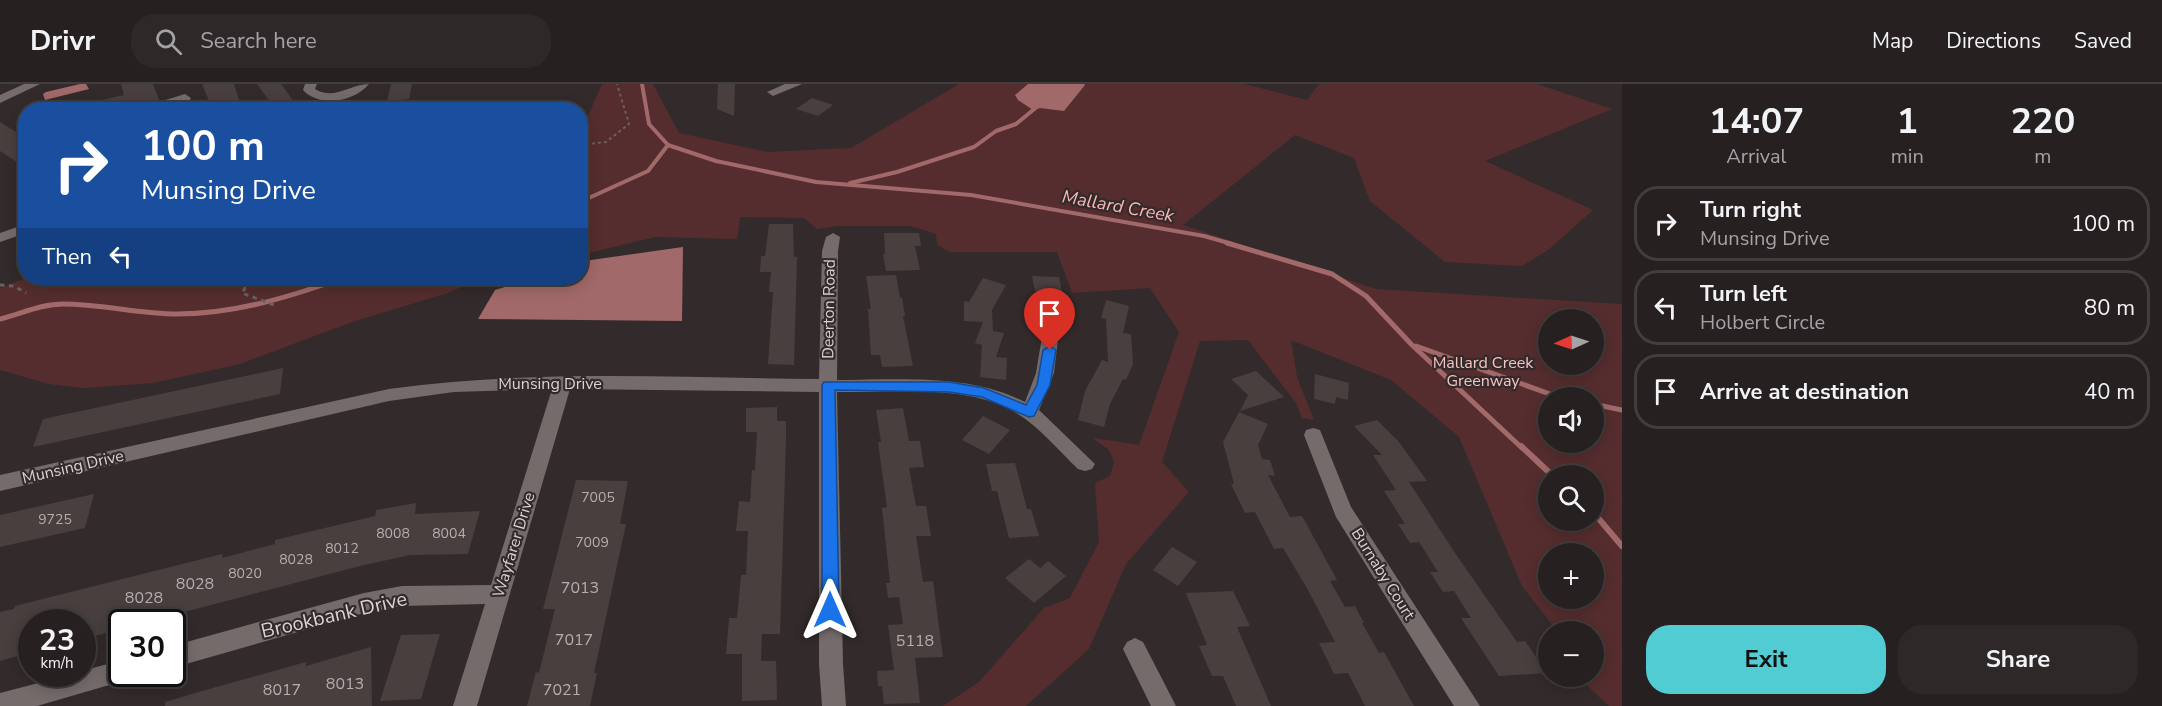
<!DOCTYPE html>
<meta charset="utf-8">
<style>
:root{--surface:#262020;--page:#2e2829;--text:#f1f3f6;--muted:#a4a3a5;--line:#423e3e;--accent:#51ccd3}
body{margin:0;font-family:"Nunito Sans",sans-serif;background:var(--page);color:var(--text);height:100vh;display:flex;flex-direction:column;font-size:22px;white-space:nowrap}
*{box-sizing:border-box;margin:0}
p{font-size:20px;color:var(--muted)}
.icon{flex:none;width:33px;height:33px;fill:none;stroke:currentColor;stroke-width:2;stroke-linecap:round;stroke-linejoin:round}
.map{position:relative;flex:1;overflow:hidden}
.side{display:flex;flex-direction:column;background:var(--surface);width:540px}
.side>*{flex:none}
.top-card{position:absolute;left:18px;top:18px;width:570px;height:183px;border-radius:24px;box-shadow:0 3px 15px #0003,0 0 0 2px var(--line);background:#1a4fa0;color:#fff;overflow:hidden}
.needle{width:39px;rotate:267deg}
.fabs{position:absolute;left:1538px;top:225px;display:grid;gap:12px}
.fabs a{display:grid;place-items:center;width:66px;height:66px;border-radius:50%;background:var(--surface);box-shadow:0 3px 15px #0003,0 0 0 2px var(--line);font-size:30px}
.speed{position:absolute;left:18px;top:525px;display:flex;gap:12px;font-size:30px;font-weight:700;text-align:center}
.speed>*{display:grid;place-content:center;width:78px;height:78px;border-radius:50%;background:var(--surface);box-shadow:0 3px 15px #0003,0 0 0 2px var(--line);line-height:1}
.speed small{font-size:15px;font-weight:400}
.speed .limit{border:3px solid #111;border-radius:9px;background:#fff;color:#111}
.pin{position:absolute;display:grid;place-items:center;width:51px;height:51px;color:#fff;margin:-62px -26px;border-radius:50% 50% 50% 0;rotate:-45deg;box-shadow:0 0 6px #0007}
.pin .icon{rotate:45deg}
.me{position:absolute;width:66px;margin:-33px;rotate:0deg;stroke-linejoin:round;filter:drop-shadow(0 0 4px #0008)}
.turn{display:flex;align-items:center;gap:21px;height:126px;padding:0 24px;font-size:27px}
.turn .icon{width:78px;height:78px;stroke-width:2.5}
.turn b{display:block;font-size:42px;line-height:51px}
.then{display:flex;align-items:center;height:57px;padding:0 24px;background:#0003;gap:12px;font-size:22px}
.eta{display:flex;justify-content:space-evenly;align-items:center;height:102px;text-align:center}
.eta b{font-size:36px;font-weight:700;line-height:42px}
.button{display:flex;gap:12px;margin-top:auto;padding:12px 24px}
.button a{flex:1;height:69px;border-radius:24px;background:var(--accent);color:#111;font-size:24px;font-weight:700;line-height:69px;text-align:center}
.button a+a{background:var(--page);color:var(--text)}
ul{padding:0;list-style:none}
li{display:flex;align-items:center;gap:18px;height:75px;margin:0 12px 9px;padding:0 12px;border:3px solid var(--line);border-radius:24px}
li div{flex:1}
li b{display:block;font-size:22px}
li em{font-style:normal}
header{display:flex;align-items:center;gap:36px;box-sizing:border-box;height:84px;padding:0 30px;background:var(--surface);border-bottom:2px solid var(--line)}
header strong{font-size:28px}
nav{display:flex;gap:33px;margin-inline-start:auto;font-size:21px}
.search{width:420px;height:54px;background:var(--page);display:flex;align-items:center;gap:15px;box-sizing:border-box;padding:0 21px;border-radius:24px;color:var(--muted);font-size:22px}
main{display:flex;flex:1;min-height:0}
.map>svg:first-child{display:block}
</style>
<header>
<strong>Drivr</strong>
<div class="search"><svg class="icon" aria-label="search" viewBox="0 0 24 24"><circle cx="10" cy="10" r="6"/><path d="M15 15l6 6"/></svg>Search here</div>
<nav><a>Map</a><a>Directions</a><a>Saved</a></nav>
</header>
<main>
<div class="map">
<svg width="1622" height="622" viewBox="0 0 1622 622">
<rect width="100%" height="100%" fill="#332b2b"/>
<g fill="#552d2e" fill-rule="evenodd">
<path d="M602 0H653L679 49 768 68 851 64 959 0H1244L1307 16 1319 0H1537L1612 25 1485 77 1593 126 1548 166 1522 182 1445 178 1370 117 1354 74 1295 51 1183 141 1376 205 1622 220V622H1609L1578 593 1593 592V548L1557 547 1522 502 1459 353 1391 296 1291 256 1297 293 1314 336 1302 334 1296 319 1248 256 1200 257 1162 378 1189 408 1126 480 1089 565 1026 622H943L979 598 1044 524 1070 514 1099 458 1095 399 1110 392 1114 378 1109 366 1093 354 1139 361 1179 248 1150 204 1072 209 1057 168H950L937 161 936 150 911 142H838L817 145 804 134 740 133 737 155 655 153 581 171V48ZM1548 236H1593V280H1548ZM1548 314H1593V358H1548ZM1548 392H1593V436H1548ZM1548 470H1593V514H1548Z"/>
<polygon points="26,194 482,194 448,209 352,238 240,280 153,299 84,304 49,300 0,286 0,204"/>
</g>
<g fill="#a16969">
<polygon points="80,0 86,0 89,5 45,16 43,10 46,8"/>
<polygon points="1028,0 1084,0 1085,1 1064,27 1040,24 1033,26 1018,16 1015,11"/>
<polygon points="683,163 682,237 478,235 495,206 535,194 580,194 581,179 591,176"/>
</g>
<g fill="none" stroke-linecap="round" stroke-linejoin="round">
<g stroke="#a16969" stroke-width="4">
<polyline points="642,0 649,40 668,61 716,77 816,98 971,111 1204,152 1232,160"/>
<polyline points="850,99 897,88 974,63 996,47 1016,40 1038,22"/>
<polyline points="580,118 648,87 668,61"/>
</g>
<g stroke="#a16969" stroke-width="5">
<polyline points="1227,159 1332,190 1366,212 1412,261 1522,364"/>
<path d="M0 235C21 230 41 220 63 220 101 220 139 230 177 230 235 230 289 213 343 194"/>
<polyline points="1416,262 1561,314"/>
<polyline points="1593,320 1622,326"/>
</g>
<g stroke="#a16969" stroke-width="6">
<polyline points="1521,362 1553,392"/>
<polyline points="1593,428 1622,462"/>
</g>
</g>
<g fill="#483f3e">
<polygon points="121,0 153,0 159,16 131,26 84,26 84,20 124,11"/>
<polygon points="202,0 234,0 242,26 213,26"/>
<polygon points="257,0 281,0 300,26 276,26"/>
<polygon points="391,0 412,0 409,15 387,17"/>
<polygon points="718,0 735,0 734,32 717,25"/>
<polygon points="812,14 833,21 818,32 796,25"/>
<polygon points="0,38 26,54 26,84 0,67"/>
<polygon points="769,140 793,140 794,173 797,173 794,281 768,280 773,208 769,208 771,188 760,188 761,172 765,172"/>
<polygon points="884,149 919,149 921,162 915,162 920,186 886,187 883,170 885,170"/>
<polygon points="896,191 900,214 902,213 905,232 903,232 913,282 882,283 880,271 871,271 868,225 871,225 866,192"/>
<polygon points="1032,192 1059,193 1062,208 1035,207"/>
<polygon points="983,194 1006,201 992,226 993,247 1004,249 996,273 1007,274 1006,296 980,293 982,261 975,259 983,238 964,237 964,217 969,218"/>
<polygon points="1106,216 1129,222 1123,249 1131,250 1133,280 1126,296 1123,295 1110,320 1104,343 1078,336 1085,307 1102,276 1108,278 1106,235 1101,234"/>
<polygon points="283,284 280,310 33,363 43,335"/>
<polygon points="1256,287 1284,313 1240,327 1248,311 1231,295"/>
<polygon points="1315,290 1349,299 1348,316 1336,313 1335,320 1314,315"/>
<polygon points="777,323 777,337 786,337 786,357 780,550 762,550 761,577 776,577 777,616 742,617 742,570 726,570 729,534 737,534 741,491 746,491 748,447 736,447 739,417 750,418 752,386 755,386 757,348 746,348 746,324"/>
<polygon points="903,324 909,357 920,357 924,383 909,384 916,422 926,422 931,452 916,452 923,498 933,497 943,573 915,574 920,619 884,620 882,602 878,602 877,587 894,586 888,541 903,540 899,513 888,514 886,499 890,499 882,424 887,423 880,374 878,358 881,358 876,326"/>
<polygon points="1239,328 1268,340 1258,361 1262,375 1270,376 1275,392 1268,391 1290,433 1302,432 1337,496 1330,497 1345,523 1355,522 1364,539 1362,539 1379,569 1384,568 1414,622 1365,622 1348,589 1334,590 1319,559 1335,558 1308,506 1283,464 1274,465 1255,428 1245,429 1231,400 1234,400 1223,358"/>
<polygon points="983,332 1010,346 989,370 962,356"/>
<polygon points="1377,336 1399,358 1427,397 1409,398 1455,469 1517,558 1525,557 1547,589 1499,592 1461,534 1471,534 1454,507 1443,508 1430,488 1438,488 1419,458 1410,459 1398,440 1405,440 1384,407 1396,406 1373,371 1382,371 1354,342"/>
<polygon points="1015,379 1027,425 1031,425 1039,452 1009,454 997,407 992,407 986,380"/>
<polygon points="576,396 628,397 620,440 626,440 594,589 597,589 590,622 527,622 536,588 539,589 555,525 543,525"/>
<polygon points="94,410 85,444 0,463 0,431"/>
<polygon points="416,419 415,430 480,427 468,470 410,471 360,482 146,538 122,538 122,545 82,555 82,538 32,538 32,568 0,577 0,528 14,525 15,522 222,470 222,474 275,460 275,456 375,432 376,426"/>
<polygon points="1172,463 1197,478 1178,502 1153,486"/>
<polygon points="1029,475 1040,484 1048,477 1066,492 1034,519 1005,494"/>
<polygon points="1233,507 1250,542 1237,543 1271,622 1236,622 1223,592 1212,592 1199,562 1207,561 1186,509"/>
<polygon points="440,550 421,615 380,617 401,551"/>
<polygon points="371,563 372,622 165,622 165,618 202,607 306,578 306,582"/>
</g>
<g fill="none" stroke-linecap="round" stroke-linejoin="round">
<polyline stroke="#696161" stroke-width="2" stroke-dasharray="3 3" stroke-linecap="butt" points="580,61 606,58 629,40 617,0"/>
<g stroke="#696161" stroke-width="3" stroke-dasharray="4.5 4.5" stroke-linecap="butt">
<polyline points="261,194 245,204 242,209 274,221"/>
<polyline points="0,201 14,202 26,209"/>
</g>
<g fill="#756b6b" fill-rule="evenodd">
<polygon points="24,0 40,0 0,19 0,11"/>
<path d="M305 0H317L315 5C334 17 350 0 369 0 354 18 320 24 303 6Z"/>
<polygon points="785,0 802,0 773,12 767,8"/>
<polygon points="185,10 191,14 189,17 155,26 133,26"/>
<polygon points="26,140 26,149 0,158 0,149"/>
<path d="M833 149 840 153 838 167 837 296C899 296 968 289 1025 318L1036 289 1043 247 1045 243H1057L1059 247 1054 289 1039 326 1095 380 1092 385 1085 387 1078 385C1058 366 1038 341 1013 327 965 300 891 309 837 308L843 580 846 622H822L819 580V308L570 305 477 622H453L485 520 402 522 364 529 172 584V562L364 509 402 502 491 501 552 305 454 308 389 317 0 407V391L389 305C531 285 676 294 819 295L822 167 826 153Z"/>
<polygon points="1313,344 1320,346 1351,423 1480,622 1454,622 1336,433 1304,351 1306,346"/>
<polygon points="1135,554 1143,558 1176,622 1151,622 1123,565 1127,558"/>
<polygon points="122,576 122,590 133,590 130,595 37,622 0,622 0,609 73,590 82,590 82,587"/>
</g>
</g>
<polygon fill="#1a73e8" stroke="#114b97" stroke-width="1.5" points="1050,262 1056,266 1050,301 1034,332 1029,333 982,313 949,308 835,306 839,526 836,532 830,534 824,532 822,526 822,301 824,298 949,298 984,304 1026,321 1037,301 1043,266"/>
<g text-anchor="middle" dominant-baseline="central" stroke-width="4.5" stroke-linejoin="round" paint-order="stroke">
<g font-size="14" fill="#b5aeae">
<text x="598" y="413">7005</text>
<text x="55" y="435">9725</text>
<text x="393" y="449">8008</text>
<text x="449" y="449">8004</text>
<text x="592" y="458">7009</text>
<text x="342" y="464">8012</text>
<text x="296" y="475">8028</text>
<text x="245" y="489">8020</text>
</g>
<g font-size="16" fill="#d9d3d3" stroke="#332b2b">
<text transform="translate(829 225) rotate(-89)">Deerton Road</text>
<text x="550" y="300">Munsing Drive</text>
<text transform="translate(73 383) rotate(-13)">Munsing Drive</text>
<text transform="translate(514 461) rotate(-73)">Wayfarer Drive</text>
<text transform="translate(1383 490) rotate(58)">Burnaby Court</text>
</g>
<g font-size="16" fill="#f8c2c2" stroke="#332b2b">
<text x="1483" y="279">Mallard Creek<tspan x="1483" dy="18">Greenway</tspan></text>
</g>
<g font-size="16" fill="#b5aeae">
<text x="195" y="500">8028</text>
<text x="580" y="504">7013</text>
<text x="144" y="514">8028</text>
<text x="574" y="556">7017</text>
<text x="915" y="557">5118</text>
<text x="345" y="600">8013</text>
<text x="282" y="606">8017</text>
<text x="562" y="606">7021</text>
</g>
<g font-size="18" font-style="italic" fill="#fdb7b7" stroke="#332b2b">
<text transform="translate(1118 122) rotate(10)">Mallard Creek</text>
</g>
<g font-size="20" fill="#d9d3d3" stroke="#332b2b">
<text transform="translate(334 531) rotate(-13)">Brookbank Drive</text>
</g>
</g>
</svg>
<div class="fabs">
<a><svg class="needle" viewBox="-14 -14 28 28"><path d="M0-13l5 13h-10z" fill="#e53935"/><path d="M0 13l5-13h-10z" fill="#a4a3a5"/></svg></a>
<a><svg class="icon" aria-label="sound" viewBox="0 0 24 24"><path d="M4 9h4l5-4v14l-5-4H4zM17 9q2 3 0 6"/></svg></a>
<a><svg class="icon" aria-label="search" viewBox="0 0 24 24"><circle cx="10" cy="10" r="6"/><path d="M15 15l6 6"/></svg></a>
<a>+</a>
<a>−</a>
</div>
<div class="speed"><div>23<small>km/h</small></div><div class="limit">30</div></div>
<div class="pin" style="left:1050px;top:266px;background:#d93025"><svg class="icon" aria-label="arrive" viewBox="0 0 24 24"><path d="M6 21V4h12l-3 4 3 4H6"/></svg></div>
<svg class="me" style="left:830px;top:526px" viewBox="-20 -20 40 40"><path d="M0-17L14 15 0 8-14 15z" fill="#1a73e8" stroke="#fff" stroke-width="4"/></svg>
<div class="top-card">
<div class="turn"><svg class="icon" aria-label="right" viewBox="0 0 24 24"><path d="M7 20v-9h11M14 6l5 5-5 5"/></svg><div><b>100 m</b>Munsing Drive</div></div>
<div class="then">Then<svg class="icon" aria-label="left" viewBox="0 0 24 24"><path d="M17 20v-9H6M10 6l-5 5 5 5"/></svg></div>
</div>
</div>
<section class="side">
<div class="eta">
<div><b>14:07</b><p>Arrival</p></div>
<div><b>1</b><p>min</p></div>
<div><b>220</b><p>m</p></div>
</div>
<ul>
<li><svg class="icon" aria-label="right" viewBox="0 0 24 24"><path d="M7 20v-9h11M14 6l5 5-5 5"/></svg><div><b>Turn right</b><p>Munsing Drive</p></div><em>100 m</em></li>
<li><svg class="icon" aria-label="left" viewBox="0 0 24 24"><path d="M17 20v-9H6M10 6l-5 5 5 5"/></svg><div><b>Turn left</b><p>Holbert Circle</p></div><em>80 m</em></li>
<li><svg class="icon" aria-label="arrive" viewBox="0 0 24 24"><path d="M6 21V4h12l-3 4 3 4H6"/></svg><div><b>Arrive at destination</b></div><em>40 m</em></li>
</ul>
<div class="button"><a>Exit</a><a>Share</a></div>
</section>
</main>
